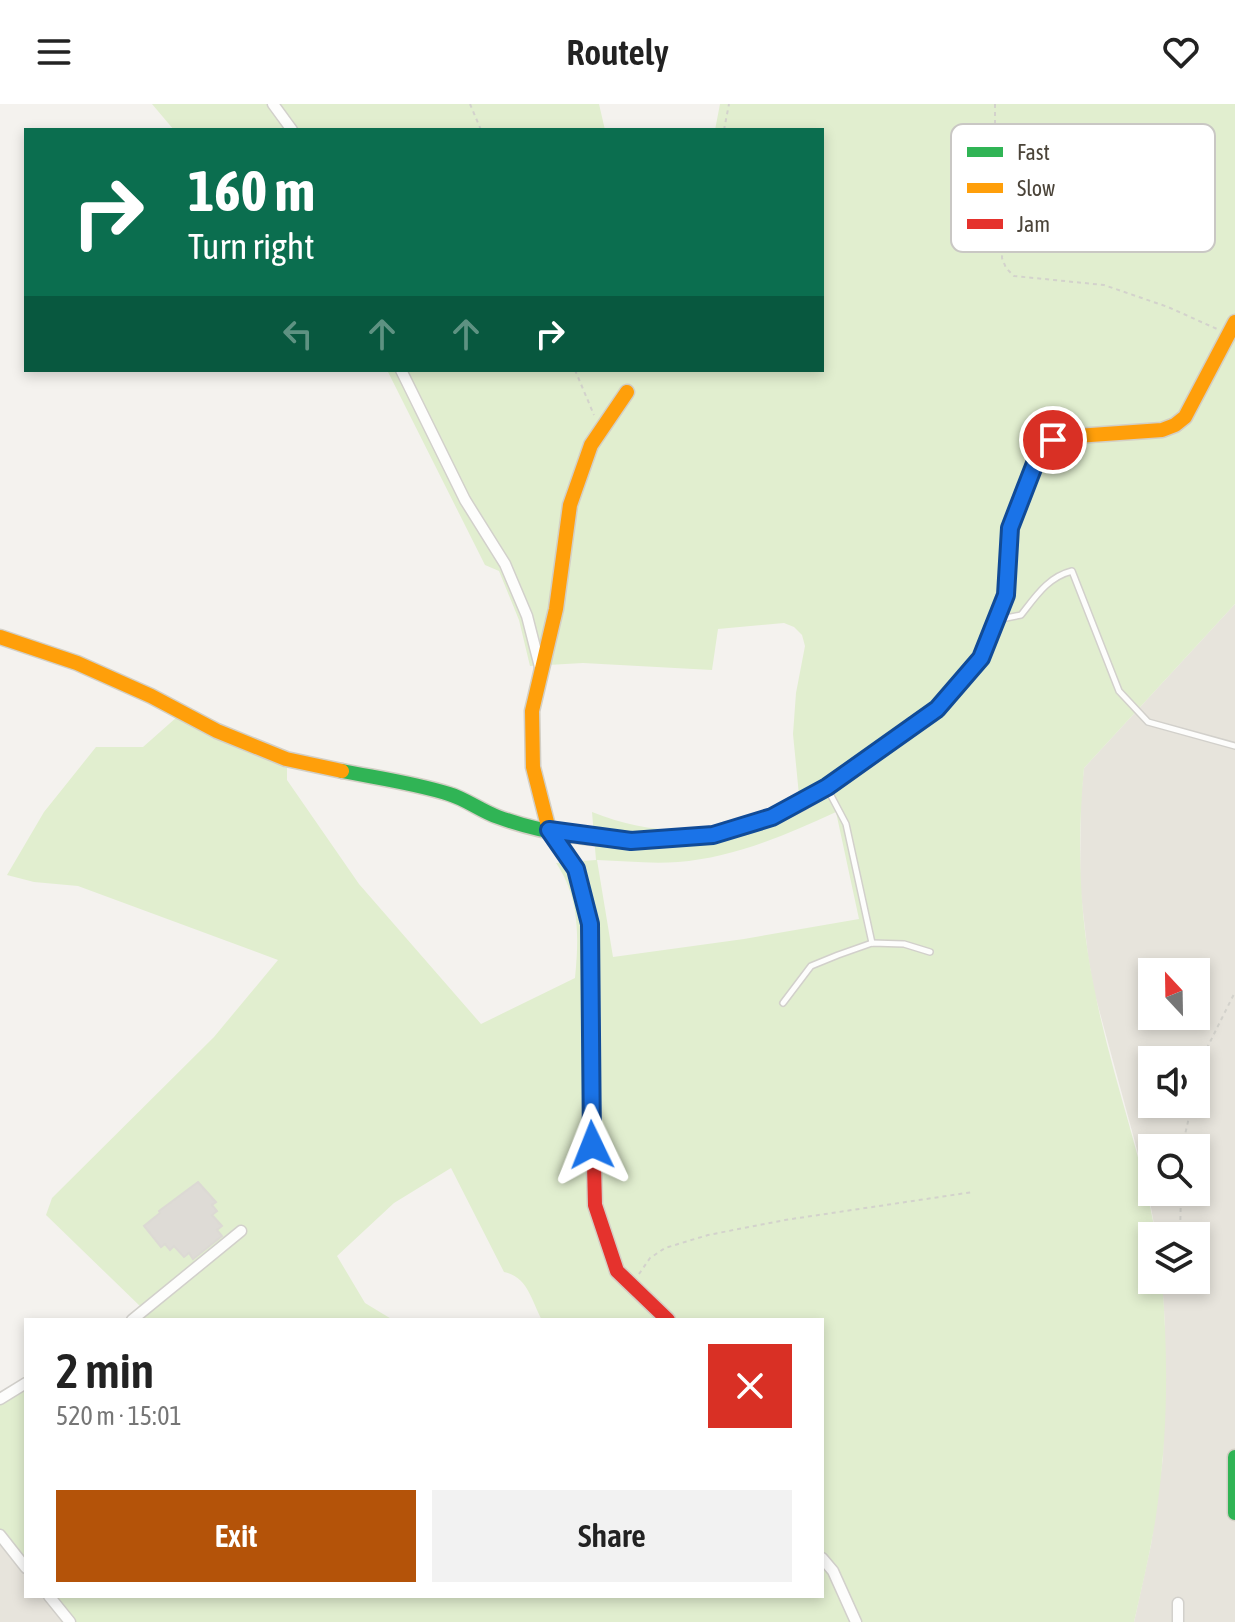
<!DOCTYPE html>
<meta charset="utf-8">
<style>
:root{--surface:#fff;--page:#f2f2f2;--text:#222;--muted:#767676;--accent:#b45309}
body{margin:0;font-family:"Asap Condensed",sans-serif;background:var(--page);color:var(--text);height:100vh;display:flex;flex-direction:column;font-size:30px;white-space:nowrap}
*{box-sizing:border-box;margin:0}
p{font-size:26px;color:var(--muted)}
.icon{flex:none;width:44px;height:44px;fill:none;stroke:currentColor;stroke-width:2;stroke-linecap:round;stroke-linejoin:round}
.map{position:relative;flex:1;overflow:hidden}
.details{position:absolute;left:24px;top:1214px;width:800px;height:280px;display:flex;flex-direction:column;background:var(--surface);border-radius:0px;box-shadow:0 4px 12px #0003}
.details>*{flex:none}
.guide{position:absolute;left:24px;top:24px;width:800px;height:244px;border-radius:0px;box-shadow:0 4px 12px #0003;background:#0b6e4f;color:#fff;overflow:hidden}
.needle{width:52px;rotate:338deg}
.controls{position:absolute;left:1138px;top:854px;display:grid;gap:16px}
.controls a{display:grid;place-items:center;width:72px;height:72px;border-radius:0px;background:var(--surface);box-shadow:0 4px 12px #0003;font-size:40px}
.pin{position:absolute;display:grid;place-items:center;width:68px;height:68px;color:#fff;margin:-34px;border:4px solid #fff;border-radius:50%;box-shadow:0 2px 8px #0007}
.me{position:absolute;width:88px;margin:-44px;rotate:358deg;stroke-linejoin:round;filter:drop-shadow(0 0 6px #0008)}
.turn{display:flex;align-items:center;gap:28px;height:168px;padding:0 32px;font-size:36px}
.turn .icon{width:104px;height:104px;stroke-width:2.5}
.turn b{display:block;font-size:56px;line-height:68px}
.lanes{display:flex;align-items:center;height:76px;padding:0 32px;background:#0003;justify-content:center;gap:40px;direction:ltr}
.lanes .off{opacity:.35}
.round{display:grid;place-items:center;flex:none;width:84px;height:84px;border-radius:0px;background:var(--page)}
.overview{display:flex;align-items:center;justify-content:space-between;height:136px;padding:0 32px}
h1{font-size:48px;font-weight:600;line-height:60px}
.cta{display:flex;gap:16px;margin-top:auto;padding:16px 32px}
.cta a{flex:1;height:92px;border-radius:0px;background:var(--accent);color:#fff;font-size:32px;font-weight:600;line-height:92px;text-align:center}
.cta a+a{background:var(--page);color:var(--text)}
header{display:flex;justify-content:space-between;align-items:center;height:104px;padding:0 32px;background:var(--surface);font-size:36px;font-weight:600}
.map>svg:first-child{display:block}
</style>
<header><svg class="icon" aria-label="menu" viewBox="0 0 24 24"><path d="M4 6h16M4 12h16M4 18h16"/></svg>Routely<svg class="icon" aria-label="heart" viewBox="0 0 24 24"><path d="M12 20l-8-8c-3-5 5-10 8-4 3-6 11-1 8 4z"/></svg></header>
<div class="map">
<svg width="1235" height="1518" viewBox="0 0 1235 1518">
<rect width="100%" height="100%" fill="#f4f2ee"/>
<g fill="#e7e4dc" fill-rule="evenodd">
<path d="M1235 500V1518H1134L1151 1441 1163 1354 1165 1222 1162 1176H1196V1132H1156L1148 1086 1094 887 1088 852 1080 781 1081 693 1084 664ZM1152 868H1196V912H1152ZM1152 956H1196V1000H1152ZM1152 1044H1196V1088H1152Z"/>
<polygon points="0,1433 26,1462 26,1492 51,1492 72,1518 0,1518"/>
</g>
<g fill="#e1eecf" fill-rule="evenodd">
<polygon points="152,0 599,0 605,26 174,26"/>
<path d="M720 0H1235V500L1084 664C1077 738 1079 810 1094 883 1110 967 1141 1048 1156 1132H1152V1176H1162C1168 1250 1168 1324 1158 1397 1153 1438 1143 1478 1134 1518H72L51 1492H822V1216H542C531 1196 528 1173 504 1168L451 1064 394 1099 337 1152 365 1199 393 1216H126L143 1205 46 1111 52 1094 214 933 278 856 78 782 34 778 7 771 44 708 96 643H143L186 605 213 620 287 651V676L359 780 481 920 575 874C579 833 580 794 556 759L596 756 592 708C668 738 728 729 799 691L793 630 796 589 805 542 802 531 794 523 784 519 718 525 712 566 583 559 530 562 519 516 499 467 485 461 387 266H822V26H715ZM836 708 859 815 744 835 613 853 597 756C624 757 651 760 678 758 733 754 786 731 836 708Z"/>
<polygon points="26,1273 26,1462 0,1433 0,1288"/>
</g>
<polygon fill="#dedbd6" stroke="#dcd9d4" stroke-width="2" points="198,1078 216,1098 212,1101 217,1107 212,1111 222,1122 217,1126 222,1132 193,1155 189,1149 184,1153 174,1142 170,1146 165,1140 161,1143 144,1122 160,1109 159,1107"/>
<g fill="none" stroke-linecap="round" stroke-linejoin="round">
<defs>
<g id="lane">
<path d="M1001 515 1021 511C1036 492 1048 473 1072 467L1119 587 1148 618 1235 642"/>
<polyline points="827,684 846,720 872,839"/>
<polyline points="783,899 811,862 838,851 872,839 904,840 930,848"/>
</g>
<g id="street">
<polyline points="273,0 292,26"/>
<polyline points="401,266 465,396 505,460 527,512 540,563"/>
<polyline points="132,1216 241,1127"/>
<polyline points="0,1295 26,1279"/>
<polyline points="0,1431 26,1464"/>
<polyline points="822,1454 833,1467 856,1518"/>
<polyline points="49,1492 70,1518"/>
<polyline points="1178,1518 1178,1499"/>
</g>
<g id="fast">
<path d="M342 667C377 674 414 679 449 690 466 695 481 707 498 713 577 742 694 745 772 713 829 690 879 646 929 611"/>
<polyline points="1235,1353 1235,1409"/>
</g>
<g id="slow">
<polyline points="0,533 77,559 151,592 217,627 286,655 342,667"/>
<polyline points="929,611 937,605 981,554 1006,491 1010,424 1039,349 1062,333 1162,326 1175,321 1185,313 1235,218"/>
<polyline points="590,898 590,820 576,765 549,726 533,663 532,607 556,505 570,401 591,341 627,288"/>
</g>
<polyline id="jam" points="590,898 595,1101 617,1167 668,1216"/>
</defs>
<use href="#lane" stroke="#d2d0cb" stroke-width="8"/>
<use href="#street" stroke="#d2d0cb" stroke-width="13"/>
<use href="#fast" stroke="#d3cfc5" stroke-width="17"/>
<use href="#slow" stroke="#d3cfc5" stroke-width="17"/>
<use href="#jam" stroke="#d3cfc5" stroke-width="17"/>
<g stroke="#d3d2cc" stroke-width="2" stroke-dasharray="4 4" stroke-linecap="butt">
<polyline points="470,0 481,26"/>
<polyline points="995,0 995,67 1003,120 1002,154 1006,164 1014,172 1104,181 1168,203 1217,225"/>
<polyline points="724,26 729,0"/>
<polyline points="575,266 594,311"/>
<polyline points="1196,983 1204,950 1235,888"/>
<polyline points="1182,1044 1192,1000"/>
<polyline points="1180,1132 1181,1088"/>
<polyline points="639,1170 650,1154 665,1144 708,1131 785,1116 973,1088"/>
</g>
<use href="#lane" stroke="#fdfdfc" stroke-width="5"/>
<use href="#street" stroke="#fdfdfc" stroke-width="10"/>
<use href="#fast" stroke="#30b455" stroke-width="14"/>
<use href="#slow" stroke="#ff9f0a" stroke-width="14"/>
<use href="#jam" stroke="#e5322d" stroke-width="14"/>
</g>
<g fill="none" stroke-linecap="round" stroke-linejoin="round">
<defs>
<polyline id="route" points="592,1041 590,820 576,765 549,726 631,737 713,731 772,713 827,683 937,605 981,554 1006,491 1010,424 1039,349 1053,336"/>
</defs>
<use href="#route" stroke="#114b97" stroke-width="20"/>
<use href="#route" stroke="#1a73e8" stroke-width="14"/>
</g>
<rect x="951" y="20" width="264" height="128" rx="12" fill="#fff" stroke="#c9c7c4" stroke-width="2"/>
<rect x="967" y="43" width="36" height="10" fill="#30b455"/>
<rect x="967" y="79" width="36" height="10" fill="#ff9f0a"/>
<rect x="967" y="115" width="36" height="10" fill="#e5322d"/>
<g font-size="22" fill="#4b4439">
<text x="1017" y="56">Fast</text>
<text x="1017" y="92">Slow</text>
<text x="1017" y="128">Jam</text>
</g>
</svg>
<div class="controls">
<a><svg class="needle" viewBox="-14 -14 28 28"><path d="M0-13l5 13h-10z" fill="#e53935"/><path d="M0 13l5-13h-10z" fill="#767676"/></svg></a>
<a><svg class="icon" aria-label="sound" viewBox="0 0 24 24"><path d="M4 9h4l5-4v14l-5-4H4zM17 9q2 3 0 6"/></svg></a>
<a><svg class="icon" aria-label="search" viewBox="0 0 24 24"><circle cx="10" cy="10" r="6"/><path d="M15 15l6 6"/></svg></a>
<a><svg class="icon" aria-label="layers" viewBox="0 0 24 24"><path d="M12 4l9 5-9 5-9-5zM3 14l9 5 9-5"/></svg></a>
</div>
<div class="pin" style="left:1053px;top:336px;background:#d93025"><svg class="icon" aria-label="arrive" viewBox="0 0 24 24"><path d="M6 21V4h12l-3 4 3 4H6"/></svg></div>
<svg class="me" style="left:592px;top:1041px" viewBox="-20 -20 40 40"><path d="M0-17L14 15 0 8-14 15z" fill="#1a73e8" stroke="#fff" stroke-width="4"/></svg>
<div class="guide">
<div class="turn"><svg class="icon" aria-label="right" viewBox="0 0 24 24"><path d="M7 20v-9h11M14 6l5 5-5 5"/></svg><div><b>160 m</b>Turn right</div></div>
<div class="lanes"><svg class="icon off" aria-label="left" viewBox="0 0 24 24"><path d="M17 20v-9H6M10 6l-5 5 5 5"/></svg><svg class="icon off" aria-label="ahead" viewBox="0 0 24 24"><path d="M12 20V5M6 11l6-6 6 6"/></svg><svg class="icon off" aria-label="ahead" viewBox="0 0 24 24"><path d="M12 20V5M6 11l6-6 6 6"/></svg><svg class="icon" aria-label="right" viewBox="0 0 24 24"><path d="M7 20v-9h11M14 6l5 5-5 5"/></svg></div>
</div>
<section class="details">
<div class="overview"><div><h1>2 min</h1><p>520 m · 15:01</p></div><a class="round" style="background:#d93025;color:#fff"><svg class="icon" aria-label="close" viewBox="0 0 24 24"><path d="M6 6l12 12M18 6L6 18"/></svg></a></div>
<div class="cta"><a>Exit</a><a>Share</a></div>
</section>
</div>
